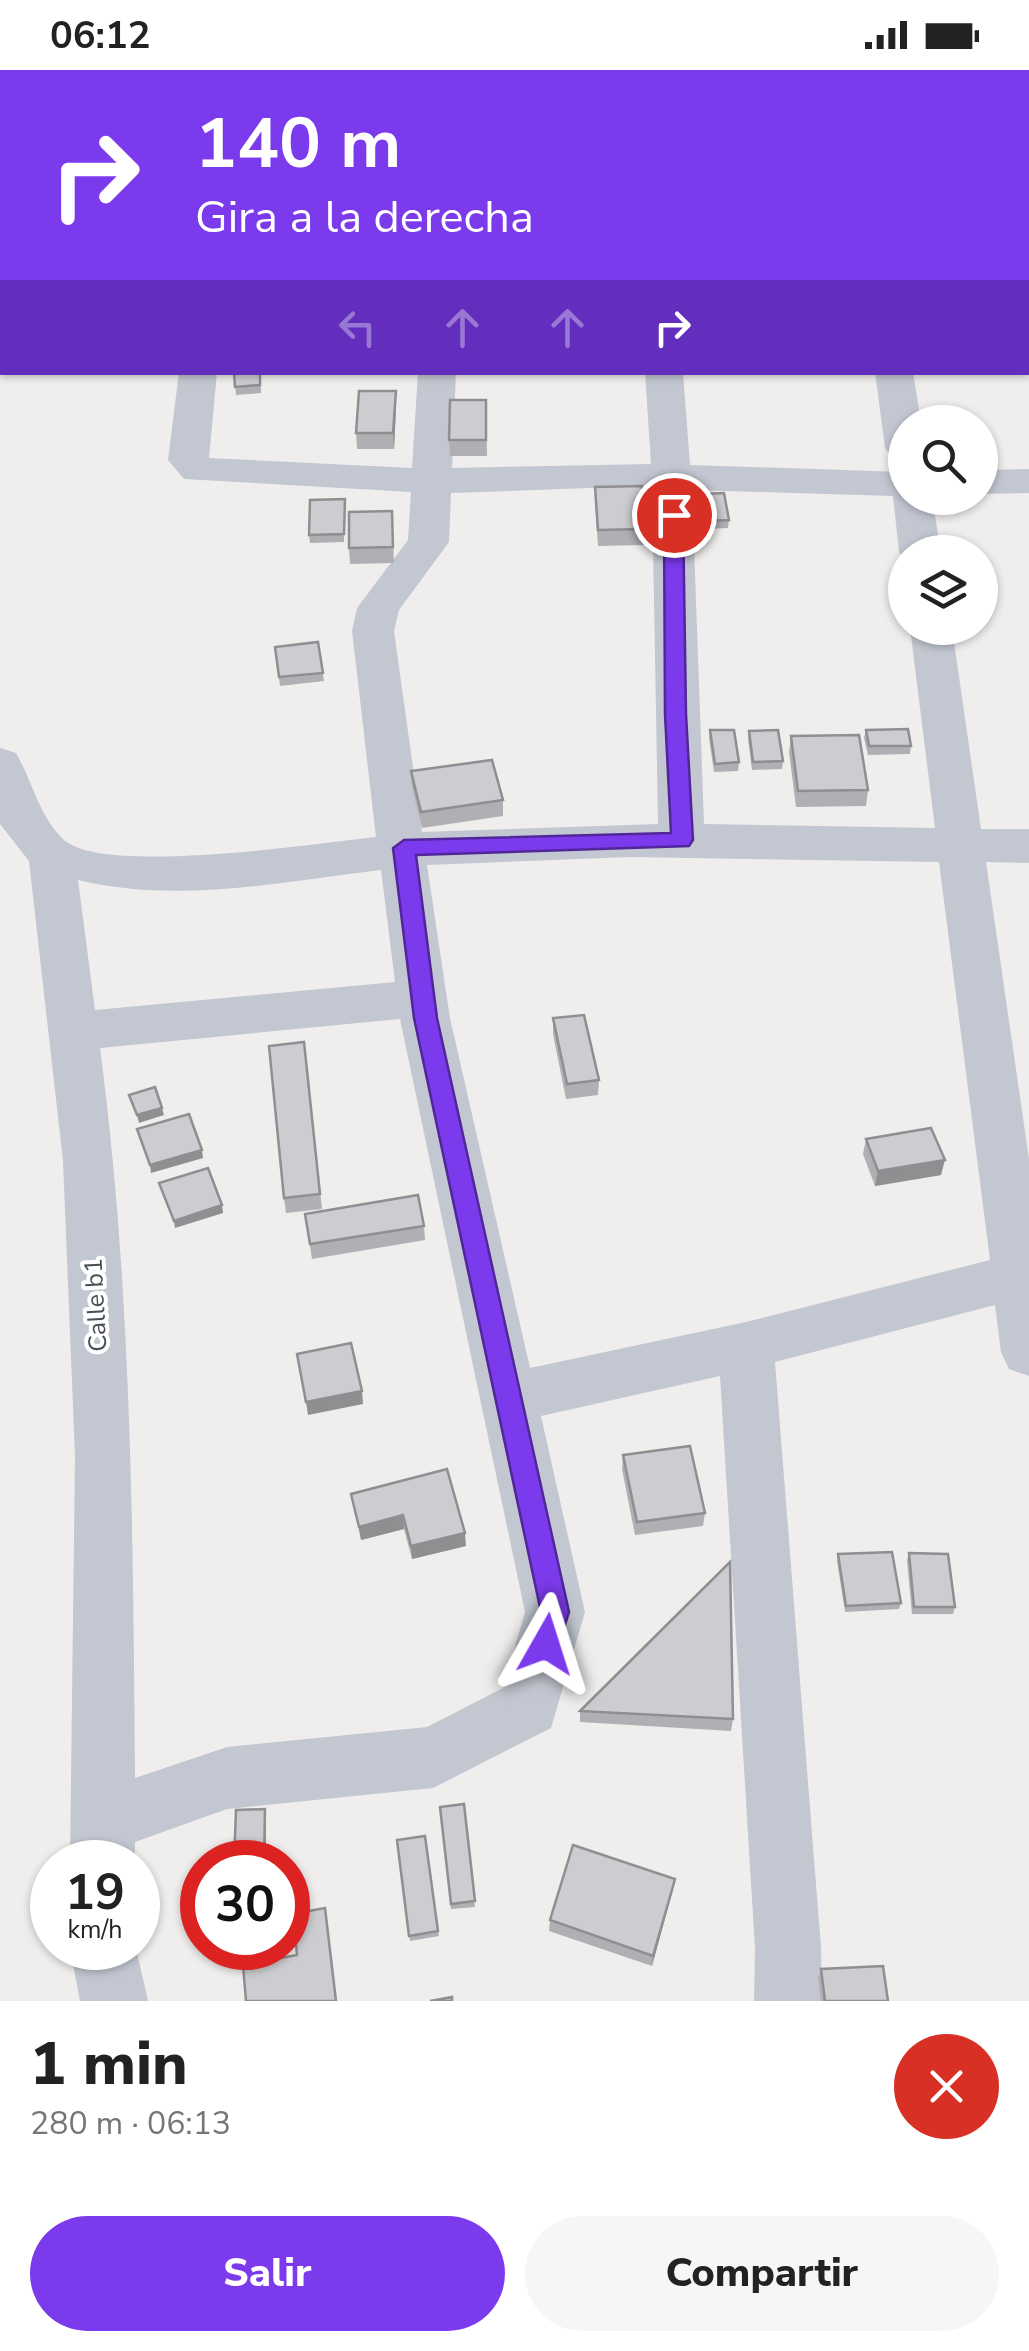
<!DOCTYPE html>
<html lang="es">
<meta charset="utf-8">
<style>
:root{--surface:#fff;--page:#f6f6f6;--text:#222;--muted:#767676;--accent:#7c3aed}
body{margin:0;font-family:"Nunito Sans",sans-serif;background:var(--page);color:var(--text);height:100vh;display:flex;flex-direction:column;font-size:38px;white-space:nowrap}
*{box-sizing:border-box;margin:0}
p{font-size:32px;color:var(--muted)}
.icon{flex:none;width:55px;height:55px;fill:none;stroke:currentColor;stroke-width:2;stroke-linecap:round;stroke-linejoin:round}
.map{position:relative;height:1931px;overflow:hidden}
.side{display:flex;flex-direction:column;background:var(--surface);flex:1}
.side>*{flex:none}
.guide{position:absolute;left:0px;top:0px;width:1030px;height:305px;box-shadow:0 2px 8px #0004;background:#7c3aed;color:#fff;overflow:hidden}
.buttons{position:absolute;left:888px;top:335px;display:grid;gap:20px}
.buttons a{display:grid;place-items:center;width:110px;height:110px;border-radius:50%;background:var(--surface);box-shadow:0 2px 8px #0004;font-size:50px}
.speed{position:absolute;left:30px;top:1770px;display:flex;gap:20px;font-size:50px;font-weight:700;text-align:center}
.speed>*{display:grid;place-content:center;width:130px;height:130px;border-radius:50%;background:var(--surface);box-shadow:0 2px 8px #0004;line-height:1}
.speed small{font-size:25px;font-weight:400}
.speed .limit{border:15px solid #d22;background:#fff;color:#111}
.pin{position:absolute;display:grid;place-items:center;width:85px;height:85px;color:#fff;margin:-42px;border:5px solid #fff;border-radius:50%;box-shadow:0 2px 10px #0007}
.me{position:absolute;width:110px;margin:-55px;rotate:6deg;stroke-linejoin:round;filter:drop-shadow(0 0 8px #0008)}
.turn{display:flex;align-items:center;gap:35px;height:210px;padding:0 30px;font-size:45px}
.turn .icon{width:130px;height:130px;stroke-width:2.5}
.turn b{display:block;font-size:70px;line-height:85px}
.lanes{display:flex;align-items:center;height:95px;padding:0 30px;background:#0003;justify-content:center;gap:50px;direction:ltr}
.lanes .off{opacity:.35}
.round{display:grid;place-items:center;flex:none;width:105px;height:105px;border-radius:52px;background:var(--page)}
.overview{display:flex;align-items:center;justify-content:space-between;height:170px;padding:0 30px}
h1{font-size:60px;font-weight:800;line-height:75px}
.button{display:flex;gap:20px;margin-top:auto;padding:20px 30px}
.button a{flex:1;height:115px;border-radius:60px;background:var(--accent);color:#fff;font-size:40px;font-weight:800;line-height:115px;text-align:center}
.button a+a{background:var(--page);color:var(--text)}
.status{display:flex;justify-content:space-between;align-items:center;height:70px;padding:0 50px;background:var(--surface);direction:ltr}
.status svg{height:28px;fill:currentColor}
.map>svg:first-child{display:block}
</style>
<div class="status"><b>06:12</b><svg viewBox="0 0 49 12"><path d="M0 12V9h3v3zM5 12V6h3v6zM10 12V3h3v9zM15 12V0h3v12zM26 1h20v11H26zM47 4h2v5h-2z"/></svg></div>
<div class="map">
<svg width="1029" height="1931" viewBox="0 0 1029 1931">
<rect width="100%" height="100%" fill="#f0eeed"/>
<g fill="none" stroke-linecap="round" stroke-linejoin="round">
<g fill="#c2c7d1" fill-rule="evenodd">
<rect x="438" y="0" width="32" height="2"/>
<rect x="838" y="0" width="32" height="2"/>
<polygon points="880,0 928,0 929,2 882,2"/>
<rect x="1028" y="9" width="1" height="20"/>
<polygon points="2,37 2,57 0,58 0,38"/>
<rect x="1028" y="129" width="1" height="20"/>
<path d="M179 302H217L209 388 412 398 418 302H456L452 398 651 394 645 302H683L690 395 905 402V428H932L941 482H905V491L899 482 893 426 692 420 704 754 935 758 910 558H952L981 759H1029V793L986 792 1029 1089V1306L1009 1299 1001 1282 995 1235 775 1292 821 1878 822 1931H754L755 1878 720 1306 541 1346 585 1542 551 1658 433 1718 227 1739 135 1772V1792H70L75 1386 63 1091 29 791 0 754V678L16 683C33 712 38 745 64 770 104 806 319 773 376 767L352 561 357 538 408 470 411 422 184 409 168 390ZM618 417 652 418 658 754 422 762 394 561 399 540 449 472 451 423ZM630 787 939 792 990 1190 746 1252 530 1298 450 948 427 795ZM381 800 395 912 95 940 78 810C177 834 281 812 381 800ZM400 949 525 1542 503 1618 427 1657 227 1677 135 1708C133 1464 132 1220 100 978Z"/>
<polygon points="875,302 913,302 921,352 905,352 905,390 891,386 885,378"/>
<polygon points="1029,399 1029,423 980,424 980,400"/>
<polygon points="70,1878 136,1878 148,1931 80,1931"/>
</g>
</g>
<g fill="#afafb4">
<polygon points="234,302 260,302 261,323 236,325"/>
<polygon points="486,330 487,386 450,386 449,370"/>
<polygon points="396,337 394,379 357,379 356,363"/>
<polygon points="595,417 646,459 645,475 598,476 595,433"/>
<polygon points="680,425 729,450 728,458 683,460"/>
<polygon points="345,429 344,472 310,473 309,465"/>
<polygon points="392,441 394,493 350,494 349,478"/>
<polygon points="318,572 324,611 280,616 275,577"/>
<polygon points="710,660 739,692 738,701 714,702 709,668"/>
<polygon points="866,660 911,676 910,684 868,685 864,668"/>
<polygon points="749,661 783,691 782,699 752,700 748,669"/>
<polygon points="791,666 868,720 866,736 796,737 789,682"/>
<polygon points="411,701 503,730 503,746 422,758 412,717"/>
<polygon points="553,948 599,1010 598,1025 566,1029 553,964"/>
<polygon points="304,972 322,1139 286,1143 284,1128"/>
<polygon points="866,1069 941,1105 875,1116 863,1084"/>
<polygon points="305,1144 424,1156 425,1170 312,1189"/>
<polygon points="623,1385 705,1443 703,1456 635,1465 622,1399"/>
<polygon points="351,1424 466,1476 412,1489 404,1459 361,1470"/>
<polygon points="909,1483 955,1537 953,1544 912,1544 907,1490"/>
<polygon points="838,1484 901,1533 899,1539 845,1542 837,1491"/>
<polygon points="580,1641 733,1649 731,1661 580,1652"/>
<polygon points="464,1734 475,1837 451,1839 440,1737"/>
<polygon points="425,1766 439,1866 410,1871 397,1770"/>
<polygon points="673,1819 652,1896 549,1861 550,1850"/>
<polygon points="821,1899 888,1931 821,1931 818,1908"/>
</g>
<g fill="#8f8f92">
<polygon points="396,321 396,337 394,379 393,363"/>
<polygon points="162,1038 164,1045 139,1053 137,1045"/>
<polygon points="202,1080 203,1088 151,1103 150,1095"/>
<polygon points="945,1090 941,1105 875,1116 878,1101"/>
<polygon points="222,1135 223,1143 175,1158 174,1151"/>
<polygon points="362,1321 363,1334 308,1345 306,1332"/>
<polygon points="403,1445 404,1459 361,1470 359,1457"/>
<polygon points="465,1463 466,1476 412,1489 411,1476"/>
<polygon points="265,1739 266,1745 266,1792 264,1792"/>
<polygon points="675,1809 673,1819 652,1896 653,1886"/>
</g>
<g fill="#ccccd1" stroke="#8f8f92" stroke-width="2.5">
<rect x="1028" y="254" width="1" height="24"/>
<polygon points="234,302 260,302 260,315 235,317"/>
<polygon points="359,321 396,321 393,363 356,363"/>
<polygon points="450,330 486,330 486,370 449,370"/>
<polygon points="642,416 646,459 598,460 595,417"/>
<polygon points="724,423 729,450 683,452 680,425"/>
<polygon points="345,429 344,464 309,465 310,430"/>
<polygon points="392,441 393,477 349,478 349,442"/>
<polygon points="318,572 323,603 279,607 275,577"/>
<polygon points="908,659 911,676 869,676 866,660"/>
<polygon points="710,660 734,660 739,692 715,694"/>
<polygon points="778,660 783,691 753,692 749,661"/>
<polygon points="859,665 868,720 798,721 791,666"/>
<polygon points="492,690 503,730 421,742 411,701"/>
<polygon points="584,945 599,1010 567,1014 553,948"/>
<polygon points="304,972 320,1124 284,1128 269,976"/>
<polygon points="155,1017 162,1038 137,1045 129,1025"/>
<polygon points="189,1044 202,1080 150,1095 137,1059"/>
<polygon points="931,1058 945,1090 878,1101 866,1069"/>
<polygon points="208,1098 222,1135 174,1151 159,1113"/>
<polygon points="418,1125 424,1156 310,1174 305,1144"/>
<polygon points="351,1273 362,1321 306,1332 297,1284"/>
<polygon points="690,1376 705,1443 637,1452 623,1385"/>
<polygon points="447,1399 465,1463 411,1476 403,1445 359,1457 351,1424"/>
<polygon points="892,1482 901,1533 846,1536 838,1484"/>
<polygon points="909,1483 948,1484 955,1537 914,1537"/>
<polygon points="730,1492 733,1649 580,1641"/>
<polygon points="464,1734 475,1831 451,1834 440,1737"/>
<polygon points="265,1739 264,1792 234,1792 236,1740"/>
<polygon points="425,1766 438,1861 409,1866 397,1770"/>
<polygon points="573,1775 675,1809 653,1886 550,1850"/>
<polygon points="325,1838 336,1931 246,1931 243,1895 297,1885 293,1844"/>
<polygon points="883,1896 888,1931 825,1931 821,1899"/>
<polygon points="452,1927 452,1931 430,1931"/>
</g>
<polygon fill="#7c3aed" stroke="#51269a" stroke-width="2.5" points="674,439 683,445 686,644 693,770 689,776 416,785 437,948 569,1542 556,1583 546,1587 537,1583 533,1574 541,1542 414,948 393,778 404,770 671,763 665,644 664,445"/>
<g text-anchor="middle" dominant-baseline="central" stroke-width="8" stroke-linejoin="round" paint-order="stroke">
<g font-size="25" fill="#484d58" stroke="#fff">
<text transform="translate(96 1235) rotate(-93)">Calle b1</text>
</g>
</g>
</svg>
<div class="buttons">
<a><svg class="icon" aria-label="search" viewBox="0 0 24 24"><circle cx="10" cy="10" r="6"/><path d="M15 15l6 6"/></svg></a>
<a><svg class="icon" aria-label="layers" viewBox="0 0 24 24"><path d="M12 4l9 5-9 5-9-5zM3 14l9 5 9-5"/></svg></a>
</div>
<div class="speed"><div>19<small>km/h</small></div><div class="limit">30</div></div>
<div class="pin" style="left:674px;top:445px;background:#d93025"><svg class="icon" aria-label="arrive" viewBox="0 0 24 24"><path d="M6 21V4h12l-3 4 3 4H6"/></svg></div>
<svg class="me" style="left:546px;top:1574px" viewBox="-20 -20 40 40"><path d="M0-17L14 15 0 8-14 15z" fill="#7c3aed" stroke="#fff" stroke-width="4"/></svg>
<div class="guide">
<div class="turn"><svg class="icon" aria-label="right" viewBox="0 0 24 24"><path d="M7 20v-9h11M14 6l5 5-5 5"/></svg><div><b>140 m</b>Gira a la derecha</div></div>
<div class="lanes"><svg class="icon off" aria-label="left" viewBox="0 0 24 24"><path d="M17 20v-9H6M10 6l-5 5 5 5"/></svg><svg class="icon off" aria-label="ahead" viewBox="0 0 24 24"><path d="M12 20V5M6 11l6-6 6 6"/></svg><svg class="icon off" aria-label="ahead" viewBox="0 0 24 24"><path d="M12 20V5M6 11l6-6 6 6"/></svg><svg class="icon" aria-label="right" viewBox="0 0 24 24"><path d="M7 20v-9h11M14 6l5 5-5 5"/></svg></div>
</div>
</div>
<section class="side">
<div class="overview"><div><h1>1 min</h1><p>280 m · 06:13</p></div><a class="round" style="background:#d93025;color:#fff"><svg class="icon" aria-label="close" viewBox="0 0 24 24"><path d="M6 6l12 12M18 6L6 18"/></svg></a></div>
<div class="button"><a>Salir</a><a>Compartir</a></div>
</section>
